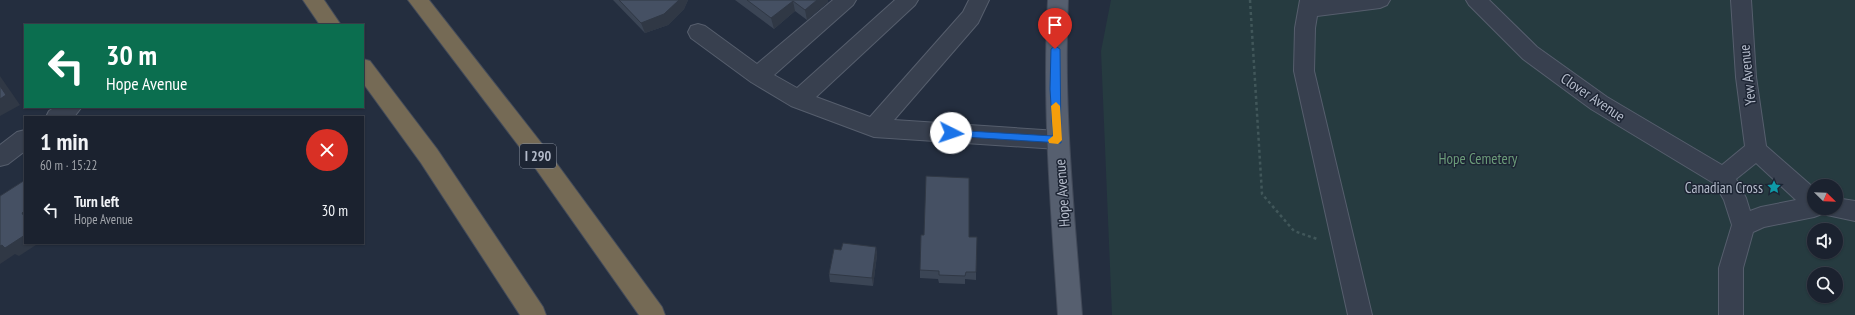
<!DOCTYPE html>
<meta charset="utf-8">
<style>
:root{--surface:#1b222f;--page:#242a37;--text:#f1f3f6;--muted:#a0a4aa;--line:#393f4b}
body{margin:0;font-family:"PT Sans Narrow",sans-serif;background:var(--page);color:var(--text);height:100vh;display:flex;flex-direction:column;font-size:15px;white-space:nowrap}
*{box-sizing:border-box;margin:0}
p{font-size:13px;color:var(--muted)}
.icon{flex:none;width:22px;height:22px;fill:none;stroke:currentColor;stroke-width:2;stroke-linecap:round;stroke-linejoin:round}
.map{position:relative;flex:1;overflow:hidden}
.side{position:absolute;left:24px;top:116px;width:340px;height:128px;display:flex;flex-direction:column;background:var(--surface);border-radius:0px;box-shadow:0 1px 3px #0004,0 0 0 1px var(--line)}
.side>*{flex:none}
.guide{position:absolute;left:24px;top:24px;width:340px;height:84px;border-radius:0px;box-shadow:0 1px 3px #0004,0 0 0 1px var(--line);background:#0b6e4f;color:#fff;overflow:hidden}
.needle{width:26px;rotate:113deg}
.fabs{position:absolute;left:1807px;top:179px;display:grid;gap:8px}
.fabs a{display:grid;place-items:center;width:36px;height:36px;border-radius:50%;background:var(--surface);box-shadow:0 1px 3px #0004,0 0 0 1px var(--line);font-size:20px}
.pin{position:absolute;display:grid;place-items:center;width:34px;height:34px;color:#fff;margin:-41px -17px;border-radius:50% 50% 50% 0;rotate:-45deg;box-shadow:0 0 4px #0007}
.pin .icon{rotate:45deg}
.me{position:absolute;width:44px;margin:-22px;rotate:94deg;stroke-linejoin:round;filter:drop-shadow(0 0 3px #0008)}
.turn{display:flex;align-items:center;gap:14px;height:84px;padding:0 16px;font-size:18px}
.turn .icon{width:52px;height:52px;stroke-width:2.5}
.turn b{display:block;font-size:28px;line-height:34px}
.round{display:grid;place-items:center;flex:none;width:42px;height:42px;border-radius:21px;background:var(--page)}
.overview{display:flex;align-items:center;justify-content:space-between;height:68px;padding:0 16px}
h1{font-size:24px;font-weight:700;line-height:30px}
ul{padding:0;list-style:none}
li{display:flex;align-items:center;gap:12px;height:52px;padding:0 16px}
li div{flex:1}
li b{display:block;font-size:15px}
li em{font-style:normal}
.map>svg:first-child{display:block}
</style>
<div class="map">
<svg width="1855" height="315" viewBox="0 0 1855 315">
<rect width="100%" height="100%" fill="#242e3f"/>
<path fill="#263b40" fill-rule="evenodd" d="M1111 0H1855V315H1112L1101 51ZM1814 186H1836V208H1814ZM1814 230H1836V252H1814ZM1814 274H1836V296H1814Z"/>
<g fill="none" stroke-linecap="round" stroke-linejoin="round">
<defs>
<g id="minor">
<polygon points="833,0 856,0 853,5 774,75 797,88 895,0 918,0 915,5 816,97 870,117 963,12 969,0 989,0 978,23 894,120 1058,131 1066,133 1069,140 1066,147 1058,149 874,137 791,106 751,82 691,38 688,32 691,26 698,24 705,26 757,64"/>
<polygon points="1300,0 1390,0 1387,5 1380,8 1317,16 1315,28 1314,71 1372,315 1348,315 1294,71 1295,28"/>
<path d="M1466 0H1489L1537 47 1607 97 1722 165 1745 146 1736 77 1731 0H1751L1756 77 1766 146 1814 188V208H1836V198L1855 201V221L1827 215 1824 209 1822 214 1814 217 1764 227 1753 232 1743 268V315H1719V268L1732 225 1724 200 1715 184 1591 109 1523 59 1469 5ZM1756 163 1796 200 1761 207 1750 211 1746 198 1736 179Z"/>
<polygon points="55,107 80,107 81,108 74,117 46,117 49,111"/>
<polygon points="25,130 25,151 8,164 0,166 0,145 17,132"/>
</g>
<path id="major" d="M1048 0H1068C1063 106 1074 210 1082 315H1058C1051 210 1042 105 1048 0Z"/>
<g id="highway">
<polygon points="303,0 324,0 341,25 320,25"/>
<polygon points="408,0 429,0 546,149 662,307 665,315 639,315 531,162"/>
<polygon points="363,59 370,61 437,149 543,307 546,315 520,315 421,163 363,83"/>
</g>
</defs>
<use href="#minor" stroke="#565e6d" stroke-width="2"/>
<use href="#major" stroke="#414958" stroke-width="2"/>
<use href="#highway" stroke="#434b5a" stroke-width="2"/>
<polyline stroke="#41575a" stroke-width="2.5" stroke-dasharray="3 3" stroke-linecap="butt" points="1250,0 1262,194 1294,231 1317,239"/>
<use href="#minor" fill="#38404f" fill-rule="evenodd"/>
<use href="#major" fill="#565f6f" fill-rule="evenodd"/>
<use href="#highway" fill="#756a55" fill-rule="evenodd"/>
</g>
<g fill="#3b4555">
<polygon points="613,0 688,0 684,9 668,25 645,33"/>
<polygon points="735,0 828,0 828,2 807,20 795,11 774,29"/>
<polygon points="924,235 969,237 976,272 976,280 965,279 965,284 939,283 938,279 920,278 920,270"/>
<polygon points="876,247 877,255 873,286 830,282 829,274 841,250"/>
</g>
<g fill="#303845">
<polygon points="679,0 688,0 684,9 668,25 645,33 641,23"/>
<polygon points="817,0 828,0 828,2 807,20 805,10"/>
<polygon points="793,1 795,11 774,29 771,18"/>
<polygon points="0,76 20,105 0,116"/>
<polygon points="25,211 25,218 22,213"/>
<polygon points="25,235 25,243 39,243 19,256 15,254 0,264 0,246"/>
<polygon points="876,247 877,255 873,286 872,278"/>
</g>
<g fill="#455063" stroke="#303845">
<polygon points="619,0 679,0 664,14 641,23"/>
<polygon points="747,0 817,0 805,10 793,1 771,18"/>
<polygon points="0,86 6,95 0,99"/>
<polygon points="926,176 969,178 969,237 977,237 976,272 966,272 965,276 939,275 939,271 920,270 921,235 924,235"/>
<polygon points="25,180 25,211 22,213 25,218 25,235 5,248 2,245 0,246 0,196"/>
<polygon points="843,243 876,247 872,278 829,274 834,249 841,250"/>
</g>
<polygon fill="#1a73e8" stroke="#114b97" points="1055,46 1060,49 1061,143 948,136 948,131 951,130 1053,136 1050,89 1051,49"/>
<polygon fill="#f59e0b" points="1056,102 1060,106 1062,140 1058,144 1049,143 1048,140 1053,136 1051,106"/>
<defs>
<symbol id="sight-bare" viewBox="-9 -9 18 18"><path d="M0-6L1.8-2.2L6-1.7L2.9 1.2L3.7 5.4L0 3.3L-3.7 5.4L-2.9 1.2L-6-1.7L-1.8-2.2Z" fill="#0f9aa8" stroke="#1d2534" stroke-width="2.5" paint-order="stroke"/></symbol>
</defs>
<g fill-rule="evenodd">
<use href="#sight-bare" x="1764" y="177" width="20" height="20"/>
</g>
<g text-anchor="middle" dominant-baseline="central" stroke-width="3" stroke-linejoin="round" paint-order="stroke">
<rect fill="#1d2534" stroke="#878e9d" stroke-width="1" x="520" y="144" width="36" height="24" rx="3"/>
<g font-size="14" font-weight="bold" fill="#b4bbca">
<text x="538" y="156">I 290</text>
</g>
<g font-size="15" fill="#b4bbca" stroke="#1d2534">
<text transform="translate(1747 75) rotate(-96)">Yew Avenue</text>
<text transform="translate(1593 97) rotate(34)">Clover Avenue</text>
<text transform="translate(1062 193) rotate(-94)">Hope Avenue</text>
</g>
<g font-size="15" fill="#6b9b79" stroke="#1d2534">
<text x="1478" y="158">Hope Cemetery</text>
</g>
<g font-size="15" fill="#b4bbca" stroke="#1d2534" text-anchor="end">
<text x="1763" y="187">Canadian Cross</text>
</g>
</g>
</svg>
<div class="fabs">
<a><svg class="needle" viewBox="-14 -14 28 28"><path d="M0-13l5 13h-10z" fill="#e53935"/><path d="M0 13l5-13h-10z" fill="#a0a4aa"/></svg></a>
<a><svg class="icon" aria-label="sound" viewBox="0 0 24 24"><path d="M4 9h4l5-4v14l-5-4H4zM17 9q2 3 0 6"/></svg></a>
<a><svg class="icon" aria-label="search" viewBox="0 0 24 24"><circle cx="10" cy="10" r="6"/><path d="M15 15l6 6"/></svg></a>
</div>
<div class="pin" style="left:1055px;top:49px;background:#d93025"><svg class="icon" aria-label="arrive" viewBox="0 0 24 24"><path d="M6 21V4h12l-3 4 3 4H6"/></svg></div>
<svg class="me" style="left:951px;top:133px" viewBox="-20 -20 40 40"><circle r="19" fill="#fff"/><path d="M0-13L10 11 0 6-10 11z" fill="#1a73e8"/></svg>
<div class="guide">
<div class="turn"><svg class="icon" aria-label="left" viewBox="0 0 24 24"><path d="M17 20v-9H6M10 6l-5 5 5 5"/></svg><div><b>30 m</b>Hope Avenue</div></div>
</div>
<section class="side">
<div class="overview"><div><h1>1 min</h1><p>60 m · 15:22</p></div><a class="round" style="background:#d93025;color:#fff"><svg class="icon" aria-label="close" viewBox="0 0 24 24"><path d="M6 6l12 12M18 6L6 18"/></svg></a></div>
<ul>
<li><svg class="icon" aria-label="left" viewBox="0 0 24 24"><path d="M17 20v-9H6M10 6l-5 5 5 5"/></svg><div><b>Turn left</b><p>Hope Avenue</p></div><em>30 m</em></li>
</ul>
</section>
</div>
